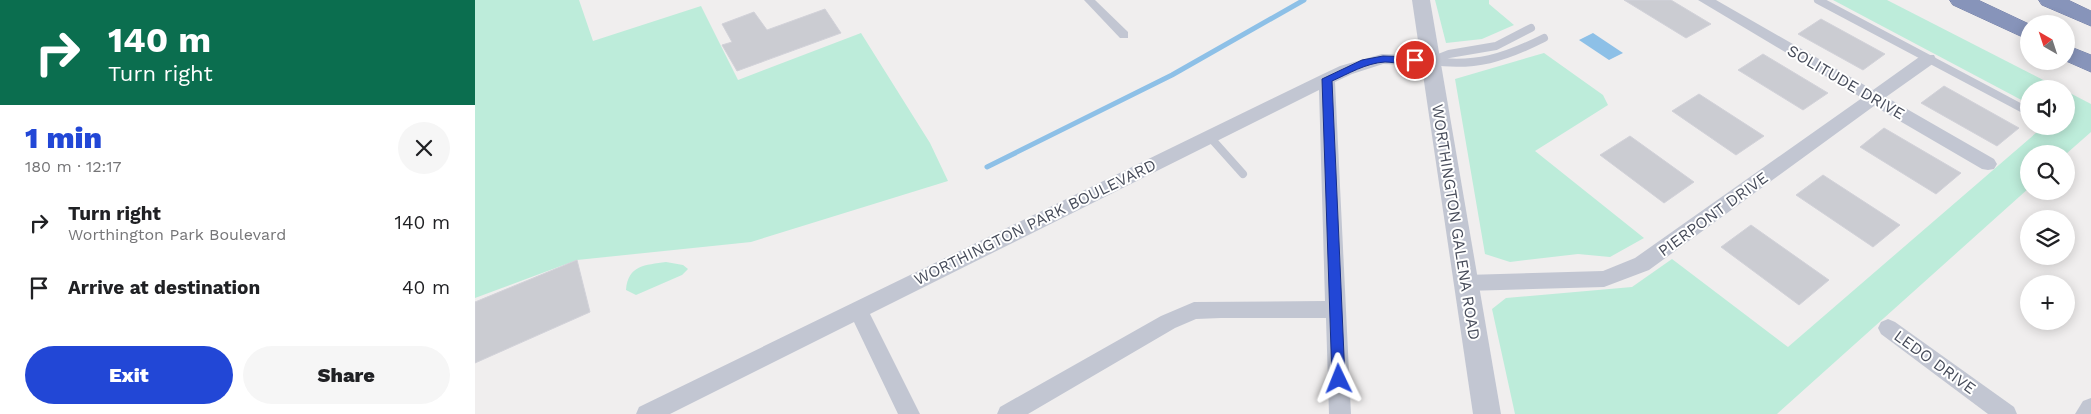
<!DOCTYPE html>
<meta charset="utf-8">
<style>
:root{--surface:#fff;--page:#f6f6f6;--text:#202124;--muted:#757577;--accent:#2247d6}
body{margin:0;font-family:"Work Sans",sans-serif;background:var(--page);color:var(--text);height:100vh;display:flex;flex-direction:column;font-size:19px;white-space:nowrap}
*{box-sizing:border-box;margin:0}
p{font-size:16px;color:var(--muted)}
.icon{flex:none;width:28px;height:28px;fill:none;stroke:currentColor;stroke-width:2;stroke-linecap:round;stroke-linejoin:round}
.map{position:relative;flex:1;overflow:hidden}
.details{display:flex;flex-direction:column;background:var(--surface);width:475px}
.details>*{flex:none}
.guide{background:#0b6e4f;color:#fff;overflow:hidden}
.needle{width:32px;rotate:321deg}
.tools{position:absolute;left:1545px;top:15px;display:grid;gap:10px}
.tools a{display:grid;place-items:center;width:55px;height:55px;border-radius:50%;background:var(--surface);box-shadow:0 2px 12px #0003;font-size:25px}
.pin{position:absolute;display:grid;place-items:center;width:42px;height:42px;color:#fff;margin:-21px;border:2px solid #fff;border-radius:50%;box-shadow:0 1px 5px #0007}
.me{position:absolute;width:55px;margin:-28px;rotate:358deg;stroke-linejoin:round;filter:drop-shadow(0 0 4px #0008)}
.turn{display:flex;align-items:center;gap:18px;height:105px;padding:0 25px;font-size:22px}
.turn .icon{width:65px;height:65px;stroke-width:2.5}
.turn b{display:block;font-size:35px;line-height:42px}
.round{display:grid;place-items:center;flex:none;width:52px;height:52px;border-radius:26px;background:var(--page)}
.headline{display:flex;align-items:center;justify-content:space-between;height:85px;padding:0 25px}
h1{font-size:30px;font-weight:800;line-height:38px;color:var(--accent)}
.action{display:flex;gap:10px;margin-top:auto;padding:10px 25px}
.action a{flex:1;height:58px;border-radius:30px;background:var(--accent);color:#fff;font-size:20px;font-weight:800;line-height:58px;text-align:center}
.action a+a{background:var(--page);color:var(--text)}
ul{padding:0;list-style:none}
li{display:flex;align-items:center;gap:15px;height:65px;padding:0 25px}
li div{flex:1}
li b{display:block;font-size:19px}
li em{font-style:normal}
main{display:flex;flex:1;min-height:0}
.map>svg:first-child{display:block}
</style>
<main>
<section class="details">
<div class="guide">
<div class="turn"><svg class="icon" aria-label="right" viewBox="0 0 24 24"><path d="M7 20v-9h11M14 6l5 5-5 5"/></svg><div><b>140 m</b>Turn right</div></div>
</div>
<div class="headline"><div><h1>1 min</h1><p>180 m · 12:17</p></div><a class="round"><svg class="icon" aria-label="close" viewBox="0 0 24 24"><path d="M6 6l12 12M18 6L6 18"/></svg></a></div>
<ul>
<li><svg class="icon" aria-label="right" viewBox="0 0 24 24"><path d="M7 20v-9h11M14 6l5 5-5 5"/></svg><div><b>Turn right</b><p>Worthington Park Boulevard</p></div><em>140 m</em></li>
<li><svg class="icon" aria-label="arrive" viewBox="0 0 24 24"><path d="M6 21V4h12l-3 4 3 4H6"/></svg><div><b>Arrive at destination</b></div><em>40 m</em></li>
</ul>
<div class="action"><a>Exit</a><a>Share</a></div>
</section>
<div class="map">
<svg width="1616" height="414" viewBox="0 0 1616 414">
<rect width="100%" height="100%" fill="#f0eeee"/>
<g fill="#bdecda">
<polygon points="0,0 104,0 118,41 226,6 263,80 386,33 455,143 473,181 276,242 102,260 0,298"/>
<polygon points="960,0 1014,0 1014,4 1039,25 1007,39 971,43"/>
<polygon points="1358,0 1412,0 1586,89 1554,89 1554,104"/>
<polygon points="1069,53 1128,95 1133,105 1060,151 1169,238 1135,257 1103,254 1035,262 1010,254 980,79"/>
<polygon points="1591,91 1616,104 1616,132 1591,154 1554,154 1554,188 1302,414 1040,414 1017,309 1031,298 1157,287 1197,259 1313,347 1569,126 1591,126"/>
<path d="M191 262 208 265 213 269 207 275 161 295 151 290C153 265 170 265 191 262Z"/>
</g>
<polygon fill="#8dc0e7" points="1118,33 1148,53 1134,60 1104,40"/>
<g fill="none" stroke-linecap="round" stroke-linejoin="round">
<polyline stroke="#8dc0e7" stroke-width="5" points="512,167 697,75 829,0"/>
</g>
<g fill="#cbccd2" stroke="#d2d2d9">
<polygon points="1149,0 1196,0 1236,24 1211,38"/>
<polygon points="350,9 366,33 262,71 247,45 257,42 247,24 279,12 292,30"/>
<polygon points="1346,19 1410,54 1388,70 1323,34"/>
<polygon points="1288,54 1353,93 1328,110 1263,70"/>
<polygon points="1469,86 1544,128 1522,146 1446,103"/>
<polygon points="1224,94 1289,136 1261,155 1197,111"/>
<polygon points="1409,128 1486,173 1461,194 1385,147"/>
<polygon points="1155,136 1219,182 1189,203 1125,155"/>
<polygon points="1348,175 1425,225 1398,247 1321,195"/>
<polygon points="1276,225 1354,280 1324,305 1246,247"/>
<polygon points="102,260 115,312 0,363 0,302"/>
</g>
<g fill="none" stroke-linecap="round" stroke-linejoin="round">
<defs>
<g id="motorway">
<polygon points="1475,0 1503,0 1554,24 1554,40 1478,5"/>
<polygon points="1564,0 1593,0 1616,11 1616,26 1567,5"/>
<polygon points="1591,45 1616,55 1616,72 1591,61"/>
</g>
</defs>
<use href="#motorway" stroke="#737fa6" stroke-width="1"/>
<g stroke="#c2c6d2" stroke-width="8">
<polyline points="1343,0 1554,112"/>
<path d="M956 61C1001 67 1029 58 1069 38"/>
<polyline points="956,61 974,54 1021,46 1056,28"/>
<polyline points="734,136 768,174"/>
</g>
<polygon fill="#c2c6d2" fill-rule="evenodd" points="609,0 620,0 653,32 653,38 645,38"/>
<g fill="#c2c6d2" fill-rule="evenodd">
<polygon points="1223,0 1241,0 1398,90 1447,55 1459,55 1461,59 1459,63 1411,97 1519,159 1522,164 1519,169 1513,170 1507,169 1399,106 1174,270 1129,287 991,291 984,289 981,283 984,277 991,275 1128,271 1160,258 1387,98"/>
<polygon points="907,54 956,56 962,57 964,61 962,65 956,66 908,64 877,74 860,82 876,414 854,414 851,318 746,318 721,319 700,328 553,414 522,414 525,407 686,316 719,302 850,301 844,90 395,314 445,414 423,414 379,322 195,414 161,414 164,407 846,75 865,66"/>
<polygon points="1413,319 1420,322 1539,407 1542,414 1513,414 1406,334 1403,328 1406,322"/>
<polygon points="1616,398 1616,414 1600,414 1608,401"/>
</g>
<polygon fill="#c2c6d2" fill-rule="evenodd" points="937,0 955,0 1026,414 998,414"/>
<use href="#motorway" fill="#8794ba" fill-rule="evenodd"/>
</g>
<path fill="#2247d6" stroke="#162e8b" d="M908 56 940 57 945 60C937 67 920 62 910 62 891 63 873 74 857 81L870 379 868 384 864 385 859 384 857 379 847 79 887 60Z"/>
<g text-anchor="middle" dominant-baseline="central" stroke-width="4" stroke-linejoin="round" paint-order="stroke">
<g font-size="16" fill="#474c5a" stroke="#fff">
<text transform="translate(1371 82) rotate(30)">SOLITUDE DRIVE</text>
<text transform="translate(1238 214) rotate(-36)">PIERPONT DRIVE</text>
<text transform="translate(560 222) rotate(-26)">WORTHINGTON PARK BOULEVARD</text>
<text transform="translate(981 222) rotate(81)">WORTHINGTON GALENA ROAD</text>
<text transform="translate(1460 362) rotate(36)">LEDO DRIVE</text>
</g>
</g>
</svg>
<div class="tools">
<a><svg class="needle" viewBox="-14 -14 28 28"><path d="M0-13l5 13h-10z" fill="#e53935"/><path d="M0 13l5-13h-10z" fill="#757577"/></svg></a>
<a><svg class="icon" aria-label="sound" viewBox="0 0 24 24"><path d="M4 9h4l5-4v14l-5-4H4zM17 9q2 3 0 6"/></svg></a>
<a><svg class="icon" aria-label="search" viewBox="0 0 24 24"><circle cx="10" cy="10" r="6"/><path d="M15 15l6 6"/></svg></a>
<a><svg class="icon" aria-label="layers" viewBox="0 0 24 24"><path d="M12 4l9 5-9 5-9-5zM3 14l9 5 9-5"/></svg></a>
<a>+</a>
</div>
<div class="pin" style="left:940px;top:60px;background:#d93025"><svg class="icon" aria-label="arrive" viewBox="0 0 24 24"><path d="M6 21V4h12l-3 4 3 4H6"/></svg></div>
<svg class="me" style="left:864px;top:379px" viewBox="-20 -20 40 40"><path d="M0-17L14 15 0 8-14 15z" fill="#2247d6" stroke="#fff" stroke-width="4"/></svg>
</div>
</main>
